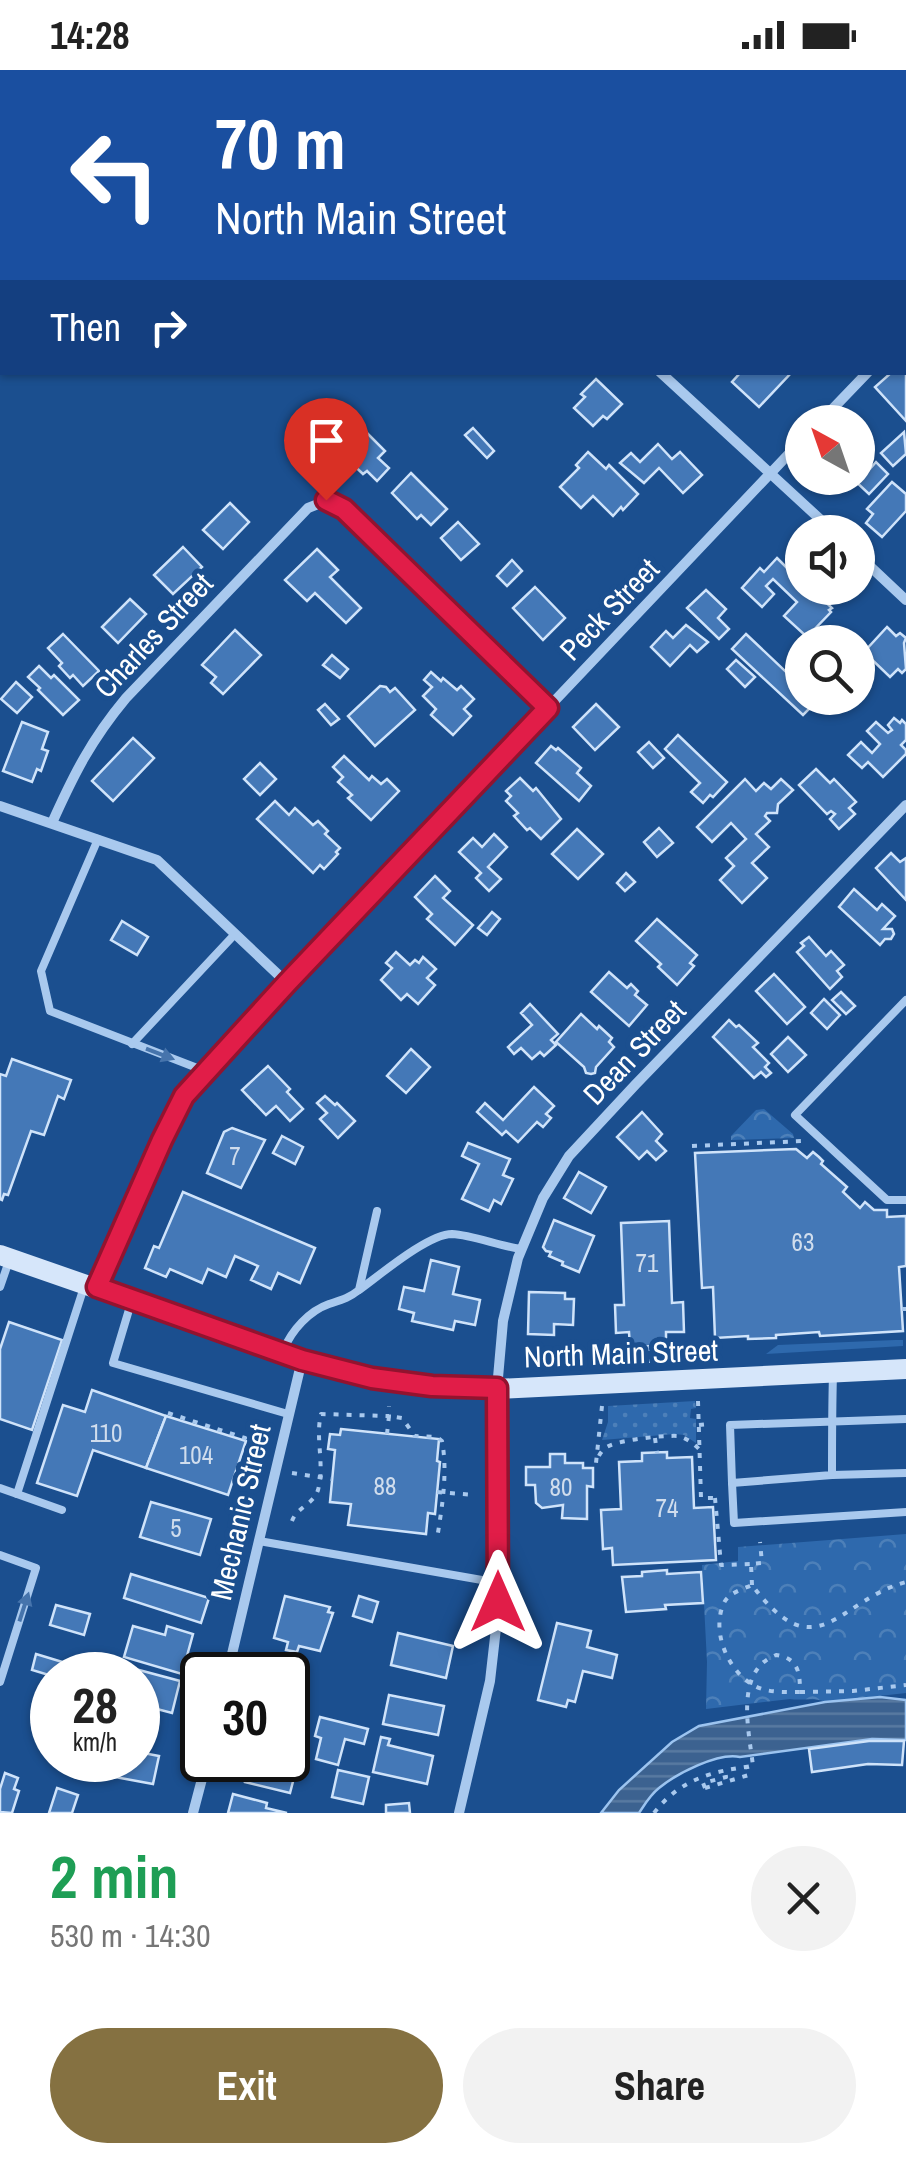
<!DOCTYPE html>
<meta charset="utf-8">
<style>
:root{--surface:#fff;--page:#f2f2f2;--text:#222;--muted:#767676;--accent:#857141}
body{margin:0;font-family:"Archivo Narrow",sans-serif;background:var(--page);color:var(--text);height:100vh;display:flex;flex-direction:column;font-size:38px;white-space:nowrap}
*{box-sizing:border-box;margin:0}
p{font-size:32px;color:var(--muted)}
.icon{flex:none;width:55px;height:55px;fill:none;stroke:currentColor;stroke-width:2;stroke-linecap:round;stroke-linejoin:round}
.map{position:relative;height:1743px;overflow:hidden}
.panel{display:flex;flex-direction:column;background:var(--surface);flex:1}
.panel>*{flex:none}
.guide{position:absolute;left:0px;top:0px;width:908px;height:305px;box-shadow:0 2px 8px #0004;background:#1a4fa0;color:#fff;overflow:hidden}
.needle{width:65px;rotate:320deg}
.fabs{position:absolute;left:785px;top:335px;display:grid;gap:20px}
.fabs a{display:grid;place-items:center;width:90px;height:90px;border-radius:50%;background:var(--surface);box-shadow:0 2px 8px #0004;font-size:50px}
.speed{position:absolute;left:30px;top:1582px;display:flex;gap:20px;font-size:50px;font-weight:700;text-align:center}
.speed>*{display:grid;place-content:center;width:130px;height:130px;border-radius:50%;background:var(--surface);box-shadow:0 2px 8px #0004;line-height:1}
.speed small{font-size:25px;font-weight:400}
.speed .limit{border:5px solid #111;border-radius:15px;background:#fff;color:#111}
.pin{position:absolute;display:grid;place-items:center;width:85px;height:85px;color:#fff;margin:-102px -42px;border-radius:50% 50% 50% 0;rotate:-45deg;box-shadow:0 0 10px #0007}
.pin .icon{rotate:45deg}
.me{position:absolute;width:110px;margin:-55px;rotate:0deg;stroke-linejoin:round;filter:drop-shadow(0 0 8px #0008)}
.turn{display:flex;align-items:center;gap:35px;height:210px;padding:0 50px;font-size:45px}
.turn .icon{width:130px;height:130px;stroke-width:2.5}
.turn b{display:block;font-size:70px;line-height:85px}
.then{display:flex;align-items:center;height:95px;padding:0 50px;background:#0003;gap:20px;font-size:38px}
.round{display:grid;place-items:center;flex:none;width:105px;height:105px;border-radius:52px;background:var(--page)}
.head{display:flex;align-items:center;justify-content:space-between;height:170px;padding:0 50px}
h1{font-size:60px;font-weight:700;line-height:75px;color:#1e9e55}
.primary-button{display:flex;gap:20px;margin-top:auto;padding:20px 50px}
.primary-button a{flex:1;height:115px;border-radius:60px;background:var(--accent);color:#fff;font-size:40px;font-weight:700;line-height:115px;text-align:center}
.primary-button a+a{background:var(--page);color:var(--text)}
.status{display:flex;justify-content:space-between;align-items:center;height:70px;padding:0 50px;background:var(--surface);direction:ltr}
.status svg{height:28px;fill:currentColor}
.map>svg:first-child{display:block}
</style>
<div class="status"><b>14:28</b><svg viewBox="0 0 49 12"><path d="M0 12V9h3v3zM5 12V6h3v6zM10 12V3h3v9zM15 12V0h3v12zM26 1h20v11H26zM47 4h2v5h-2z"/></svg></div>
<div class="map">
<svg width="906" height="1743" viewBox="0 0 906 1743">
<defs>
<pattern id="grass-dots" width="8" height="8" patternUnits="userSpaceOnUse" patternTransform="scale(2.5)"><rect width="8" height="8" fill="#2e69ad"/><path d="M2 2h.1M6 6h.1" fill="none" stroke="#4d80b9" stroke-width="1.8" stroke-linecap="round"/></pattern>
<pattern id="park-crowns" width="20" height="18" patternUnits="userSpaceOnUse" patternTransform="scale(2.5)"><rect width="20" height="18" fill="#2e69ad"/><path d="M2 6a3 3 0 1 1 6 0M12 15a3 3 0 1 1 6 0" fill="none" stroke="#4d80b9"/></pattern>
<pattern id="water-rules" width="6" height="5" patternUnits="userSpaceOnUse" patternTransform="scale(2.5)"><rect width="6" height="5" fill="#3c6290"/><path d="M0 2.5h6" fill="none" stroke="#597aa1"/></pattern>
</defs>
<rect width="100%" height="100%" fill="#1b4f8f"/>
<polygon fill="url(#grass-dots)" points="695,1331 696,1338 691,1339 690,1348 696,1349 696,1373 684,1365 675,1364 602,1370 608,1352 608,1336"/>
<g fill="url(#park-crowns)">
<polygon points="764,1039 793,1064 794,1068 731,1070 731,1066 756,1040"/>
<path d="M906 1464V1623L825 1632C814 1627 802 1631 790 1629L706 1639 707 1592 702 1495 738 1491V1477Z"/>
</g>
<polygon fill="#2e69ad" points="895,1270 903,1270 903,1276 766,1284 778,1275"/>
<path fill="url(#water-rules)" stroke="#9cc4f0" stroke-width="2.5" d="M880 1627 906 1630V1670L872 1669 740 1687C718 1682 676 1704 659 1718 650 1725 645 1734 639 1743H601L619 1720 672 1672 699 1656 825 1632Z"/>
<g fill="none" stroke-linecap="round" stroke-linejoin="round">
<polyline stroke="#3c6290" stroke-width="38" points="0,12 2,9"/>
</g>
<g fill="#4478b7" stroke="#cfe3fa" stroke-width="2.5">
<polygon points="905,290 906,290 906,351 875,317 892,302 905,302"/>
<polygon points="741,302 792,302 759,337 732,312"/>
<polygon points="596,309 622,334 607,349 603,346 593,356 574,338 585,327 581,324"/>
<polygon points="473,358 494,381 487,388 465,365"/>
<polygon points="365,361 385,381 378,388 389,398 377,411 367,401 363,404 342,384"/>
<polygon points="904,362 906,384 893,396 881,383"/>
<polygon points="658,374 672,389 680,382 702,405 683,423 659,398 644,413 620,393 631,383 640,392"/>
<polygon points="588,382 606,399 609,395 638,424 623,440 621,437 613,446 593,426 581,438 560,417 579,398 576,395"/>
<polygon points="858,389 869,400 876,392 888,404 869,424 852,408 858,408"/>
<polygon points="411,403 447,439 431,455 421,445 417,449 392,423"/>
<polygon points="892,412 906,424 906,441 882,467 866,453 873,444 867,439"/>
<polygon points="230,433 249,452 223,479 203,460"/>
<polygon points="458,452 479,474 461,490 441,468"/>
<polygon points="183,477 202,497 173,524 154,505"/>
<polygon points="317,479 338,500 330,507 361,538 346,553 315,523 307,531 285,510"/>
<polygon points="777,488 790,501 798,493 802,497 802,518 821,518 816,523 832,538 829,540 831,542 807,567 784,546 797,532 773,509 766,516 774,524 762,537 742,518 760,498 764,502"/>
<polygon points="512,490 522,501 507,516 497,506"/>
<polygon points="535,517 565,548 543,570 513,538"/>
<polygon points="706,520 726,539 718,548 729,559 719,569 687,538"/>
<polygon points="130,529 146,544 118,573 102,557"/>
<polygon points="686,555 708,572 697,582 690,575 670,596 651,577 666,561 673,568"/>
<polygon points="887,557 896,566 900,563 906,568 904,573 906,599 902,603 898,599 890,607 864,582"/>
<polygon points="235,560 261,585 223,624 211,613 216,607 202,595"/>
<polygon points="63,564 99,601 83,616 73,605 70,608 59,596 62,593 48,578"/>
<polygon points="746,564 802,617 802,628 813,628 817,631 803,645 732,579"/>
<polygon points="332,585 348,599 340,608 323,595"/>
<polygon points="736,590 755,607 745,617 727,599"/>
<polygon points="39,596 51,608 54,605 79,630 63,645 38,620 40,618 28,607"/>
<polygon points="431,602 441,611 443,608 457,620 461,616 474,629 464,639 471,646 453,665 431,645 436,639 423,626 432,617 424,610"/>
<polygon points="16,612 32,627 17,643 1,629"/>
<polygon points="380,616 386,617 390,622 395,618 415,640 375,676 348,646"/>
<polygon points="325,634 339,649 331,655 318,640"/>
<polygon points="596,634 619,657 595,680 573,657"/>
<polygon points="894,648 900,653 902,650 906,654 906,670 901,675 906,680 906,684 883,707 868,692 862,698 848,685 861,672 872,683 880,674 867,661 876,652 888,663 892,660 888,655"/>
<polygon points="22,652 48,662 42,679 48,681 41,701 37,699 32,712 3,701"/>
<polygon points="678,665 727,712 713,727 710,725 703,733 691,722 700,713 665,679"/>
<polygon points="133,668 154,688 113,731 92,711"/>
<polygon points="649,672 664,688 653,698 638,682"/>
<polygon points="551,676 556,680 558,678 581,698 577,703 591,716 579,731 536,693"/>
<polygon points="344,686 369,710 372,706 381,714 387,709 399,721 371,750 348,728 352,725 338,712 343,707 333,697"/>
<polygon points="260,693 276,709 260,725 244,709"/>
<polygon points="816,699 830,713 834,709 856,732 849,738 855,744 839,759 830,749 835,744 831,741 827,744 799,715"/>
<polygon points="520,708 533,721 536,718 561,749 541,769 530,758 527,760 514,746 518,743 506,731 511,726 506,721"/>
<polygon points="745,709 756,721 764,713 771,719 781,709 793,720 778,734 777,743 767,743 765,746 770,751 756,764 769,777 752,793 767,808 742,833 720,810 734,796 726,788 746,769 731,753 712,772 697,757"/>
<polygon points="275,731 289,745 295,738 313,755 318,751 328,761 325,764 340,778 336,782 338,784 324,799 320,795 313,803 257,749"/>
<polygon points="659,758 673,773 657,787 644,772"/>
<polygon points="577,759 603,784 578,809 552,784"/>
<polygon points="494,764 507,777 488,797 501,809 489,821 476,808 481,803 459,782 473,768 482,777"/>
<polygon points="891,783 900,792 906,788 906,830 876,798"/>
<polygon points="626,803 635,812 625,821 617,813"/>
<polygon points="435,806 450,821 443,828 473,855 455,875 427,849 432,844 415,827"/>
<polygon points="854,819 877,840 882,834 895,846 883,859 892,859 894,864 891,869 885,869 880,875 839,837"/>
<polygon points="492,842 500,849 487,865 478,858"/>
<polygon points="657,849 697,885 690,893 694,896 677,915 658,897 661,894 636,871"/>
<polygon points="122,851 148,867 137,885 111,870"/>
<polygon points="809,867 826,886 831,881 844,895 837,901 842,907 830,919 797,882 804,876 801,873"/>
<polygon points="396,882 410,895 415,890 419,893 423,887 436,899 427,908 435,915 418,934 407,924 401,930 381,910 392,898 386,893"/>
<polygon points="609,902 627,918 631,914 638,921 635,925 647,935 629,956 591,922"/>
<polygon points="774,904 805,937 787,954 756,921"/>
<polygon points="841,922 855,936 846,944 832,930"/>
<polygon points="824,929 840,945 827,959 811,943"/>
<polygon points="530,934 558,964 551,970 556,975 544,986 540,982 532,989 521,978 514,984 508,977 532,955 521,943"/>
<polygon points="581,944 597,959 599,956 612,968 609,972 614,977 596,997 595,1003 591,1004 586,1003 584,997 556,972"/>
<polygon points="729,950 736,957 739,955 758,973 753,977 769,993 765,997 771,1003 766,1007 761,1002 754,1008 713,967"/>
<polygon points="788,967 806,985 788,1002 771,984"/>
<polygon points="411,979 430,997 406,1023 387,1006"/>
<polygon points="12,989 71,1010 64,1029 58,1026 44,1065 31,1061 8,1125 4,1124 2,1130 0,1129 0,1004 6,1006"/>
<polygon points="268,996 290,1019 287,1022 303,1039 290,1051 276,1036 266,1045 242,1020"/>
<polygon points="534,1017 554,1036 546,1044 551,1048 543,1057 537,1052 518,1072 506,1061 502,1065 477,1042 485,1033 503,1050"/>
<polygon points="325,1026 335,1035 337,1033 355,1051 338,1068 320,1049 327,1043 317,1033"/>
<polygon points="642,1042 662,1064 656,1071 666,1081 656,1090 647,1081 639,1089 617,1067"/>
<polygon points="232,1058 265,1070 241,1118 207,1103 224,1062"/>
<polygon points="282,1066 303,1077 295,1094 273,1083"/>
<polygon points="468,1073 510,1089 503,1105 513,1109 501,1134 494,1130 489,1141 462,1129 479,1094 462,1086"/>
<polygon points="796,1079 807,1088 813,1082 819,1087 823,1091 821,1094 847,1117 843,1122 860,1138 865,1132 874,1140 887,1140 887,1147 906,1146 906,1196 899,1197 903,1261 820,1266 819,1262 776,1265 776,1268 748,1269 748,1266 715,1268 713,1217 702,1218 695,1083"/>
<polygon points="579,1102 606,1117 591,1143 564,1128"/>
<polygon points="183,1122 315,1178 300,1213 278,1203 271,1219 251,1210 258,1196 235,1186 226,1207 208,1199 202,1213 170,1199 166,1207 145,1198 154,1176 159,1178"/>
<polygon points="554,1150 594,1166 579,1202 562,1195 563,1192 549,1186 551,1182 546,1181 543,1177"/>
<polygon points="669,1151 672,1233 683,1232 684,1262 666,1262 666,1269 657,1269 657,1276 630,1277 629,1262 616,1263 615,1235 624,1235 621,1153"/>
<polygon points="431,1190 459,1197 453,1224 480,1230 475,1255 455,1251 453,1260 412,1251 414,1243 399,1239 404,1217 424,1221"/>
<polygon points="529,1222 565,1223 565,1229 574,1229 573,1255 554,1254 554,1265 528,1264"/>
<polygon points="9,1252 62,1270 32,1360 0,1349 0,1279"/>
<polygon points="92,1320 166,1346 146,1398 93,1380 77,1426 37,1413 63,1335 85,1342"/>
<polygon points="166,1346 246,1371 228,1425 146,1398"/>
<polygon points="341,1359 439,1369 437,1391 440,1392 435,1444 428,1443 426,1464 348,1455 351,1434 330,1432 335,1380 328,1379 330,1364 340,1365"/>
<polygon points="667,1382 667,1388 692,1387 694,1438 713,1437 716,1490 613,1495 612,1478 603,1479 601,1440 621,1439 619,1392 642,1391 642,1383"/>
<polygon points="550,1384 565,1384 565,1393 583,1393 583,1398 593,1398 593,1417 587,1416 587,1449 562,1448 563,1435 542,1438 536,1433 535,1415 526,1415 526,1397 550,1397"/>
<polygon points="151,1432 211,1449 200,1485 140,1467"/>
<polygon points="667,1500 667,1504 701,1502 703,1533 665,1535 666,1539 626,1542 622,1507 642,1506 642,1502"/>
<polygon points="131,1504 209,1528 201,1553 124,1528"/>
<polygon points="285,1526 330,1537 328,1542 333,1543 320,1581 299,1576 297,1582 286,1580 288,1572 274,1568"/>
<polygon points="359,1526 378,1532 372,1552 353,1546"/>
<polygon points="56,1535 90,1544 84,1565 50,1555"/>
<polygon points="557,1553 591,1561 587,1577 617,1585 612,1608 583,1601 575,1632 568,1630 566,1637 538,1630"/>
<polygon points="133,1556 165,1565 167,1556 193,1564 182,1604 124,1587"/>
<polygon points="398,1563 453,1576 446,1608 391,1595"/>
<polygon points="36,1584 89,1600 87,1605 52,1606 32,1600"/>
<polygon points="271,1591 297,1598 293,1611 299,1612 295,1627 290,1625 288,1633 288,1605 267,1605"/>
<polygon points="124,1596 180,1611 172,1643 138,1634 138,1605 122,1605"/>
<polygon points="389,1625 444,1636 438,1665 383,1654"/>
<polygon points="320,1647 368,1659 364,1674 345,1669 338,1695 316,1689 321,1668 315,1666"/>
<polygon points="381,1667 390,1669 388,1675 433,1686 427,1714 373,1702"/>
<polygon points="869,1671 904,1671 902,1695 868,1694 812,1702 809,1679"/>
<polygon points="288,1673 302,1677 290,1723 245,1712 251,1690 288,1690"/>
<polygon points="138,1682 159,1686 153,1714 115,1707 118,1690 138,1690"/>
<polygon points="338,1700 369,1707 363,1734 332,1727"/>
<polygon points="5,1703 18,1708 14,1719 19,1721 12,1743 0,1742 0,1719"/>
<polygon points="57,1718 78,1725 72,1743 49,1743"/>
<polygon points="233,1724 267,1733 266,1738 287,1743 228,1743"/>
<polygon points="409,1733 410,1743 386,1743 386,1735"/>
</g>
<g fill="none" stroke-linecap="round" stroke-linejoin="round">
<g stroke="#a9c9ee" stroke-width="4" stroke-dasharray="5 8" stroke-linecap="butt">
<polyline points="692,1076 803,1071"/>
<polyline points="902,1239 906,1239"/>
<polyline points="648,1276 648,1293"/>
<polyline points="698,1331 701,1428 719,1428"/>
<path d="M602 1336 596 1393C598 1387 600 1383 604 1379 613 1370 665 1365 678 1366 686 1368 693 1373 699 1379"/>
<polyline points="168,1343 245,1368 262,1378"/>
<polyline points="699,1355 709,1354"/>
<path d="M387 1364 389 1346 402 1348 415 1366 437 1367 442 1371C448 1403 442 1437 437 1469"/>
<polyline points="655,1368 657,1383"/>
<polyline points="292,1403 332,1409"/>
<polyline points="437,1422 474,1425"/>
<polyline points="715,1428 721,1495 751,1494"/>
<path d="M292 1451C297 1437 313 1435 318 1420 325 1394 315 1369 321 1344L389 1346V1336"/>
<polyline points="752,1515 751,1494 762,1493 760,1472"/>
<polyline points="800,1622 853,1621 906,1615"/>
<polyline points="705,1718 749,1705 747,1697"/>
<polyline points="705,1718 703,1713 726,1707 725,1701"/>
<path d="M654 1743C680 1709 713 1701 753 1696 749 1661 734 1601 776 1585 798 1588 800 1602 800 1622 785 1622 766 1623 753 1615 727 1600 710 1559 725 1531 731 1522 743 1519 752 1515 817 1602 838 1530 906 1512"/>
</g>
<g stroke="#a9c9ee" stroke-width="8">
<polyline points="88,0 90,2"/>
<polyline points="185,2 188,0"/>
<polyline points="98,769 41,901 50,941 205,1001"/>
<polyline points="906,930 795,1045 887,1130 906,1130"/>
<polyline points="132,974 235,864"/>
<polyline points="0,1217 10,1188"/>
<path d="M359 1220C380 1205 428 1164 452 1164 473 1165 499 1176 521 1179"/>
<polyline points="131,1233 113,1293 288,1344"/>
<path d="M284 1279C292 1260 309 1241 329 1234 341 1230 349 1228 359 1220L377 1141"/>
<path d="M833 1304C832 1338 832 1371 832 1405L732 1413 730 1355 906 1349"/>
<polyline points="832,1405 906,1403"/>
<polyline points="732,1413 734,1453 906,1442"/>
<polyline points="0,1418 17,1424 84,1217"/>
<polyline points="17,1424 62,1440"/>
<polyline points="259,1471 499,1513"/>
<polyline points="0,1485 36,1498 0,1612"/>
</g>
<g stroke="#a9c9ee" stroke-width="10">
<polyline points="334,0 337,2"/>
<polyline points="565,2 568,0"/>
<polyline points="905,265 906,263"/>
<polyline points="660,302 834,462"/>
<polyline points="820,352 868,302"/>
<polyline points="858,485 906,530"/>
<polyline points="0,736 157,790 287,913"/>
<path d="M52 753C74 704 91 670 126 628L308 438 326 431 343 439 548 638"/>
<polyline points="97,1217 162,1070 184,1026 287,913 802,370"/>
<polyline points="227,1605 302,1290"/>
<polyline points="193,1743 207,1690"/>
<polyline points="459,1743 490,1611 499,1532 497,1319 503,1251 518,1188 543,1128 569,1086 636,1014 906,735"/>
</g>
<polyline stroke="#d6e6fa" stroke-width="20" points="0,1185 302,1290 371,1309 431,1316 497,1319 906,1299"/>
</g>
<defs><path id="oneway-solid" d="M-6-.8H1V-3.2L6.5 0L1 3.2V.8H-6Z" transform="scale(2.5)"/></defs>
<g fill="#4674ac">
<use href="#oneway-solid" transform="translate(160 984) rotate(21)"/>
<use href="#oneway-solid" transform="translate(24 1537) rotate(-72)"/>
</g>
<g fill="none" stroke-linecap="round" stroke-linejoin="round">
<defs>
<polyline id="route" points="326,430 344,439 548,638 287,913 184,1026 162,1070 97,1217 302,1290 372,1308 432,1316 497,1318 498,1532"/>
</defs>
<use href="#route" stroke="#92132f" stroke-width="25"/>
<use href="#route" stroke="#e11d48" stroke-width="18"/>
</g>
<g text-anchor="middle" dominant-baseline="central" stroke-width="10" stroke-linejoin="round" paint-order="stroke">
<g font-size="25" fill="#d0dded">
<text x="235" y="1086">7</text>
<text x="803" y="1172">63</text>
<text x="647" y="1193">71</text>
<text x="106" y="1363">110</text>
<text x="196" y="1385">104</text>
<text x="385" y="1416">88</text>
<text x="561" y="1417">80</text>
<text x="667" y="1438">74</text>
<text x="176" y="1458">5</text>
</g>
<g font-size="30" fill="#fff" stroke="#1b4f8f">
<text transform="translate(609 539) rotate(-46)">Peck Street</text>
<text transform="translate(153 565) rotate(-47)">Charles Street</text>
<text transform="translate(634 982) rotate(-46)">Dean Street</text>
<text transform="translate(621 1283) rotate(-2)">North Main Street</text>
<text transform="translate(240 1442) rotate(-77)">Mechanic Street</text>
</g>
</g>
</svg>
<div class="fabs">
<a><svg class="needle" viewBox="-14 -14 28 28"><path d="M0-13l5 13h-10z" fill="#e53935"/><path d="M0 13l5-13h-10z" fill="#767676"/></svg></a>
<a><svg class="icon" aria-label="sound" viewBox="0 0 24 24"><path d="M4 9h4l5-4v14l-5-4H4zM17 9q2 3 0 6"/></svg></a>
<a><svg class="icon" aria-label="search" viewBox="0 0 24 24"><circle cx="10" cy="10" r="6"/><path d="M15 15l6 6"/></svg></a>
</div>
<div class="speed"><div>28<small>km/h</small></div><div class="limit">30</div></div>
<div class="pin" style="left:326px;top:430px;background:#d93025"><svg class="icon" aria-label="arrive" viewBox="0 0 24 24"><path d="M6 21V4h12l-3 4 3 4H6"/></svg></div>
<svg class="me" style="left:498px;top:1532px" viewBox="-20 -20 40 40"><path d="M0-17L14 15 0 8-14 15z" fill="#e11d48" stroke="#fff" stroke-width="4"/></svg>
<div class="guide">
<div class="turn"><svg class="icon" aria-label="left" viewBox="0 0 24 24"><path d="M17 20v-9H6M10 6l-5 5 5 5"/></svg><div><b>70 m</b>North Main Street</div></div>
<div class="then">Then<svg class="icon" aria-label="right" viewBox="0 0 24 24"><path d="M7 20v-9h11M14 6l5 5-5 5"/></svg></div>
</div>
</div>
<section class="panel">
<div class="head"><div><h1>2 min</h1><p>530 m · 14:30</p></div><a class="round"><svg class="icon" aria-label="close" viewBox="0 0 24 24"><path d="M6 6l12 12M18 6L6 18"/></svg></a></div>
<div class="primary-button"><a>Exit</a><a>Share</a></div>
</section>
